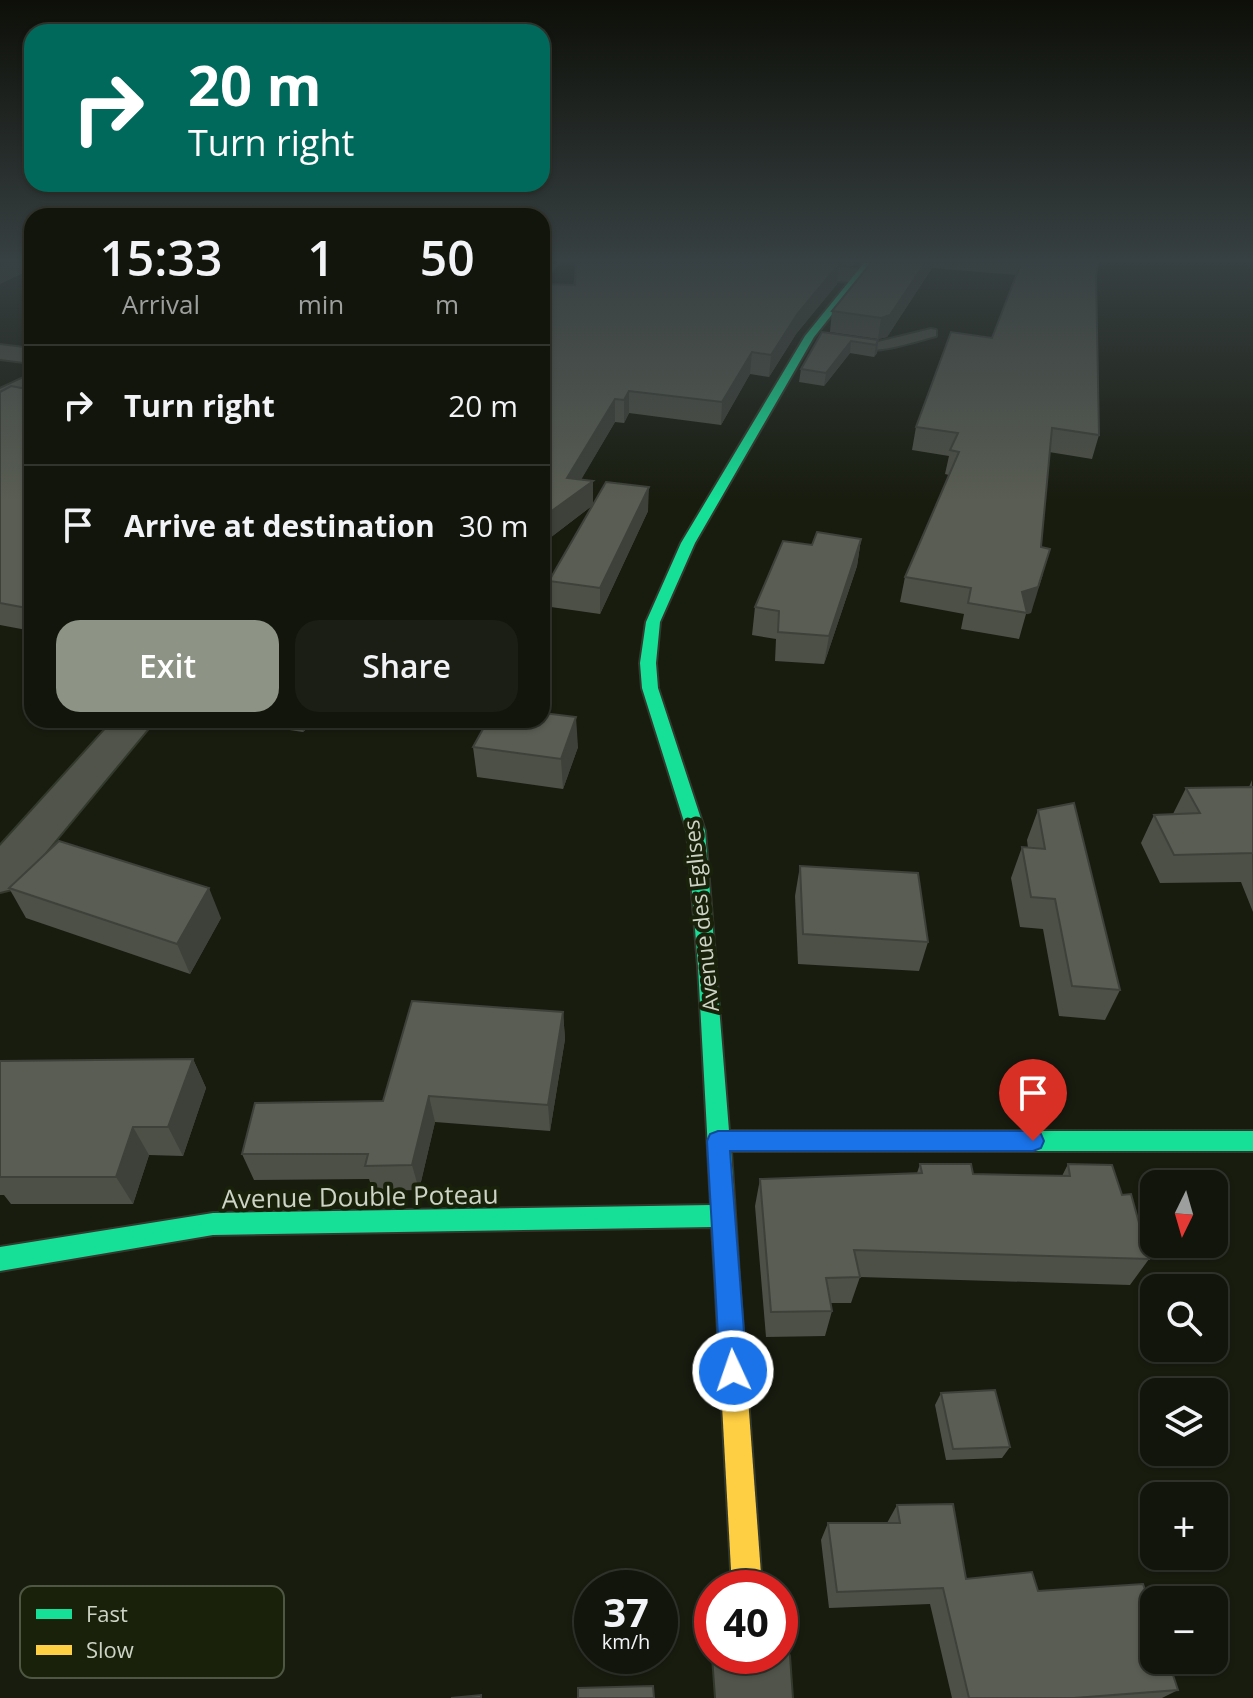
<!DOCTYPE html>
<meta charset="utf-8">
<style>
:root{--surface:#12150b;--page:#1b1e14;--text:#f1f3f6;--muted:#9c9f9d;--line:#31342c;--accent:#8e9485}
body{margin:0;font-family:"Open Sans",sans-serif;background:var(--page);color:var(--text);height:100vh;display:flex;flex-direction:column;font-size:30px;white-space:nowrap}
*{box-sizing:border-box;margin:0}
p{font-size:26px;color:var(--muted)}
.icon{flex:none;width:44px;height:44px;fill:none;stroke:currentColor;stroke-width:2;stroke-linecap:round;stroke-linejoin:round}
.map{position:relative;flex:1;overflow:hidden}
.sheet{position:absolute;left:24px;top:208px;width:526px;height:520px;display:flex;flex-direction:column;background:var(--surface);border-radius:24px;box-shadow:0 2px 6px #0004,0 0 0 2px var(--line)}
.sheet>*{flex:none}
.hud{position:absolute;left:24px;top:24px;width:526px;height:168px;border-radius:24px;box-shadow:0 2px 6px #0004,0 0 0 2px var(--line);background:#00695c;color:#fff;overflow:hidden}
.needle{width:52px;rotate:185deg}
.fabs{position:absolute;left:1140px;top:1170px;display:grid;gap:16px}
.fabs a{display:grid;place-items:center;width:88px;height:88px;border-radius:16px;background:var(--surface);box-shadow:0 2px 6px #0004,0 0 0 2px var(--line);font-size:40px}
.speed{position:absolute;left:574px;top:1570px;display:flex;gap:16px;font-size:40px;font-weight:700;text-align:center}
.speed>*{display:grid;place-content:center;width:104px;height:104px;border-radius:50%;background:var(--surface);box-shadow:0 2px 6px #0004,0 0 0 2px var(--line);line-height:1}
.speed small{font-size:20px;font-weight:400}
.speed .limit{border:12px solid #d22;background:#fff;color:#111}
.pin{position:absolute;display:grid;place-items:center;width:68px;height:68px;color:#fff;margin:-82px -34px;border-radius:50% 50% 50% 0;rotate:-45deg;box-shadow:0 0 8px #0007}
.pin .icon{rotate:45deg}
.me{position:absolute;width:88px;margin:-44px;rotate:357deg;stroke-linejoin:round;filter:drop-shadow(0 0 6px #0008)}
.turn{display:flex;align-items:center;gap:28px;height:168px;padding:0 32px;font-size:36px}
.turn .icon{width:104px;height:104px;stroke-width:2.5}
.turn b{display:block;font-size:56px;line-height:68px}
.eta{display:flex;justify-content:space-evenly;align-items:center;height:136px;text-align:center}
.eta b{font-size:48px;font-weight:600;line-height:56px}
.cta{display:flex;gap:16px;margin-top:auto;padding:16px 32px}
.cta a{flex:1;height:92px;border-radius:24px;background:var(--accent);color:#fff;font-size:32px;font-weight:600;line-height:92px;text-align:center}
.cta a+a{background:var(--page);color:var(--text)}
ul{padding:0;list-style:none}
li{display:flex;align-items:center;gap:24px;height:120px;padding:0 32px;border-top:2px solid var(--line)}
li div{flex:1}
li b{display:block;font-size:30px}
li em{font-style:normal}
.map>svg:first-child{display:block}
</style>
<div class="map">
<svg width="1253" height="1698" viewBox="0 0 1253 1698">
<rect width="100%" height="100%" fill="#181c0f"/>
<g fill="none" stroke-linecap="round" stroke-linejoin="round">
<defs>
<path id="lane" d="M931 329 936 330V336C908 343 866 360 841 342L848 338 878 342Z"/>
<g id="street">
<polygon points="542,263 558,263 550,273 542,274"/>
<path d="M705 263C732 263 857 260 870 276L859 283 716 269Z"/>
<polygon points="0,345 32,349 32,363 0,359"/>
<polygon points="32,374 32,393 0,408 0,389"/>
<polygon points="114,720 155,720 16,888 0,892 0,846"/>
<polygon points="780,1635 789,1656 792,1698 716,1698 713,1656 780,1656"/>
</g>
<polygon id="fast" points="864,263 873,263 814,337 695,543 660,622 656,663 658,688 705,831 729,1131 1253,1131 1253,1151 731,1151 739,1276 736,1285 727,1288 718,1285 715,1276 712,1227 213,1235 0,1271 0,1247 213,1213 711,1205 698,966 687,831 642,688 640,663 646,622 681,543 805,336"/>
<polygon id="slow" points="727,1264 736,1267 739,1276 762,1588 732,1588 715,1276 718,1267"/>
</defs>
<use href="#lane" stroke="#34392d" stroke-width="4"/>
<use href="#street" stroke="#34392d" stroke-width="4"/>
<use href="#fast" stroke="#34392d" stroke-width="4"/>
<use href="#slow" stroke="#34392d" stroke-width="4"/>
<use href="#lane" fill="#50544a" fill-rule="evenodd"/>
<use href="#street" fill="#50544a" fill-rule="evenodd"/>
<use href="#fast" fill="#16e098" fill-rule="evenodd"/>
<use href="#slow" fill="#ffcf43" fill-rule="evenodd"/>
</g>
<g fill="#4d5047">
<polygon points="576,263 855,263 852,266 839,265 837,284 796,334 769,377 750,374 721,425 629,413 624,423 615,422 581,479 593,504 648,511 600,614 551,607 549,581 593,505 542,544"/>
<polygon points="871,263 1098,263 1096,276 1099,435 1092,459 1049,452 1031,613 1026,614 1019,639 961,629 964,614 900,602 905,577 949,475 945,474 949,456 912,450 916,427 992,338 1016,275 932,268 887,337 878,339 830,332 832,311"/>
<polygon points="822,332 878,340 877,353 874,357 850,353 824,386 799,382 801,369"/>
<polygon points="32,390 32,631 0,625 0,392"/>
<polygon points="861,539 857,566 824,664 775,661 776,639 752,635 755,607 812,545"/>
<polygon points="546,713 578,747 563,789 477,777 473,747"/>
<polygon points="227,720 317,720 303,732 228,721"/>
<polygon points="1252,780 1253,912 1241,882 1160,883 1141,843 1154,815 1173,814 1186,788 1249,787"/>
<polygon points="1038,810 1120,990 1105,1020 1059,1016 1043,929 1020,927 1011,878 1022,847 1028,848 1027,840"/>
<polygon points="800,866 928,942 919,971 798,964 795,896"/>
<polygon points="9,888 221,918 190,974 26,918"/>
<polygon points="563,1012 565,1039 550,1131 435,1122 419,1190 373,1191 369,1179 254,1180 242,1154 383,1101"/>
<polygon points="193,1059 206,1088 183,1156 149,1155 133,1204 11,1204 4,1195 0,1195 0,1061"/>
<polygon points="920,1164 973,1174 1062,1176 1068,1164 1122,1195 1149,1259 1130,1285 860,1277 851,1303 831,1303 832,1311 825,1336 766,1337 755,1206 760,1179 917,1173"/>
<polygon points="941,1393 1010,1447 1002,1458 946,1460 935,1405"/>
<polygon points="897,1505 966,1579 1038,1591 1178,1690 1162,1698 952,1698 930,1604 829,1608 821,1540 828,1523 887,1523"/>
</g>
<g fill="#3e413a">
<polygon points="5,263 32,263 32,269 0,284 0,266"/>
<polygon points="925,263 933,263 932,268 887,337 878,339 881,318"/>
<polygon points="839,264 837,284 796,334 769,377 771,355 798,313"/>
<polygon points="878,340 877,353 874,357 876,345"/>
<polygon points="851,341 850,353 824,386 826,373"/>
<polygon points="752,352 750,374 721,425 722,402"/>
<polygon points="629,391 629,413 624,423 624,400"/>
<polygon points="615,399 615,422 571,497 593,481 593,505 542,544 542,518"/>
<polygon points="649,487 648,511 600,614 600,588"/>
<polygon points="861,539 857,566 824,664 829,636"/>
<polygon points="1043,574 1031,613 1026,614 1022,592"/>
<polygon points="576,717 578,747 563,789 561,759"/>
<polygon points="300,720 317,720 303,732"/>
<polygon points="209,888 221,918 190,974 177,944"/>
<polygon points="563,1012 565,1039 550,1131 548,1105"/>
<polygon points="193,1059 206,1088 183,1156 168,1127"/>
<polygon points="429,1096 435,1122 419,1190 412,1165"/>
<polygon points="133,1127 149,1155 133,1204 116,1177"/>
</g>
<g fill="#595d53" stroke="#3e413a" stroke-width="2">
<polygon points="576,263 833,263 839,264 798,313 771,355 752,352 722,402 629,391 624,400 615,399 567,478 593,481 542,518 542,284 575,285"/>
<polygon points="871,263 925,263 890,315 881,318 832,311"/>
<polygon points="1021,263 1098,263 1096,276 1099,435 1052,428 1041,547 1050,549 1038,587 1022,592 1027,613 968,603 971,588 905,577 959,452 950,450 958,433 916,427 951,332 992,338"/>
<polygon points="822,332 878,340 876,345 851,341 826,373 801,369"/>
<polygon points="11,386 32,390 32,609 0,603 0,392"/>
<polygon points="606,482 649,487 600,588 549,581"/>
<polygon points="817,532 861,539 829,636 778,632 779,611 755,607 783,541 812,545"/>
<polygon points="542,708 546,708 543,713 576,717 561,759 473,747 488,720 542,720"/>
<polygon points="1253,787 1253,853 1174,855 1154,815 1200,813 1186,788"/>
<polygon points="1074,803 1120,990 1072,986 1055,899 1031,897 1022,847 1045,849 1038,810"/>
<polygon points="59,841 209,888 177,944 9,888"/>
<polygon points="800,866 918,873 928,942 803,934"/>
<polygon points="412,1001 563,1012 548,1105 429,1096 412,1165 365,1166 368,1154 242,1154 255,1103 383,1101"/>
<polygon points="193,1059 168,1127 133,1127 116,1177 0,1177 0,1061"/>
<polygon points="920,1164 971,1164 973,1174 1070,1176 1068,1164 1112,1165 1122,1195 1131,1194 1149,1259 854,1250 860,1277 826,1278 832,1311 771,1312 760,1179 922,1173"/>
<polygon points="995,1390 1010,1447 953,1449 941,1393"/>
<polygon points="953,1504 966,1579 1032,1572 1038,1591 1143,1584 1154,1617 1154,1660 1168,1660 1178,1690 1074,1698 969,1698 943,1588 837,1592 828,1523 900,1523 897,1505"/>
<polygon points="653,1686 654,1698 578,1698 578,1688"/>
<polygon points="481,1695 481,1698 451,1698"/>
</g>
<linearGradient id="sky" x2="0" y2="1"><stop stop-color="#0d0f08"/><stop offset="0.52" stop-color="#374042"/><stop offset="1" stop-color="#374042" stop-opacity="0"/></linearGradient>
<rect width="1253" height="501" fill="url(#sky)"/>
<polygon fill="#1a73e8" stroke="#114b97" stroke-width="2" points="718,1131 1033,1131 1041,1134 1044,1141 1041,1148 1033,1151 730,1151 747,1371 743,1380 733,1384 724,1380 720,1371 707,1141 710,1134"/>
<g text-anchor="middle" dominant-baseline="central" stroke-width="8" stroke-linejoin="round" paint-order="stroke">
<g font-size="22" fill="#ced4c5" stroke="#19210a">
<text transform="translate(700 916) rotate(-96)">Avenue des Eglises</text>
</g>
<g font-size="26" fill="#ced4c5" stroke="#19210a">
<text transform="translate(360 1196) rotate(-1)">Avenue Double Poteau</text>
</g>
</g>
<rect x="20" y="1586" width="264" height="92" rx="12" fill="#19210a" stroke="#4f5742" stroke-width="2"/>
<rect x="36" y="1609" width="36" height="10" fill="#16e098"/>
<rect x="36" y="1645" width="36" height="10" fill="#ffcf43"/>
<g font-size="22" fill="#ced4c5">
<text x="86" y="1622">Fast</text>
<text x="86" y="1658">Slow</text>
</g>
</svg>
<div class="fabs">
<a><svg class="needle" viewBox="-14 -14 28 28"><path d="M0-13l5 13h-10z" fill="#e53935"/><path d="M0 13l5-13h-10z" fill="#9c9f9d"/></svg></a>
<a><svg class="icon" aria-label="search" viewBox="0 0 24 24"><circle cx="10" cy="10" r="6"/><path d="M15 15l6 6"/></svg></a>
<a><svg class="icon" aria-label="layers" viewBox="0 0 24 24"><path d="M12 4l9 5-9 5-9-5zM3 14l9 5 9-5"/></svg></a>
<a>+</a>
<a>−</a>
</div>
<div class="speed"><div>37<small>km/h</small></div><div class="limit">40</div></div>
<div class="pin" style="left:1033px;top:1141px;background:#d93025"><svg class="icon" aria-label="arrive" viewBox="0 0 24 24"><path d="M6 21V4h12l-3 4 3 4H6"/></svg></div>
<svg class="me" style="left:733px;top:1371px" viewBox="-20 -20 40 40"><circle r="17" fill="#1a73e8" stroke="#fff" stroke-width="3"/><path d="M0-11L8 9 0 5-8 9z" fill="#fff"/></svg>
<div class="hud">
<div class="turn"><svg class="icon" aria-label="right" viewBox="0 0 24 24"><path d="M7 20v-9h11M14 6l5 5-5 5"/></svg><div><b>20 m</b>Turn right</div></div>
</div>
<section class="sheet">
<div class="eta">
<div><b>15:33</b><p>Arrival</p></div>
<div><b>1</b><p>min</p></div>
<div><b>50</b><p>m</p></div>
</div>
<ul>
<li><svg class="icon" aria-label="right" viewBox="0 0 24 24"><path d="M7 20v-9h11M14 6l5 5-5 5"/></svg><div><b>Turn right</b></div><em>20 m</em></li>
<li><svg class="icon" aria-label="arrive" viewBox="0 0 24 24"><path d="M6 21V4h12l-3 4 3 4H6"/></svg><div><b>Arrive at destination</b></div><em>30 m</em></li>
</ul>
<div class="cta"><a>Exit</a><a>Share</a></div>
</section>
</div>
